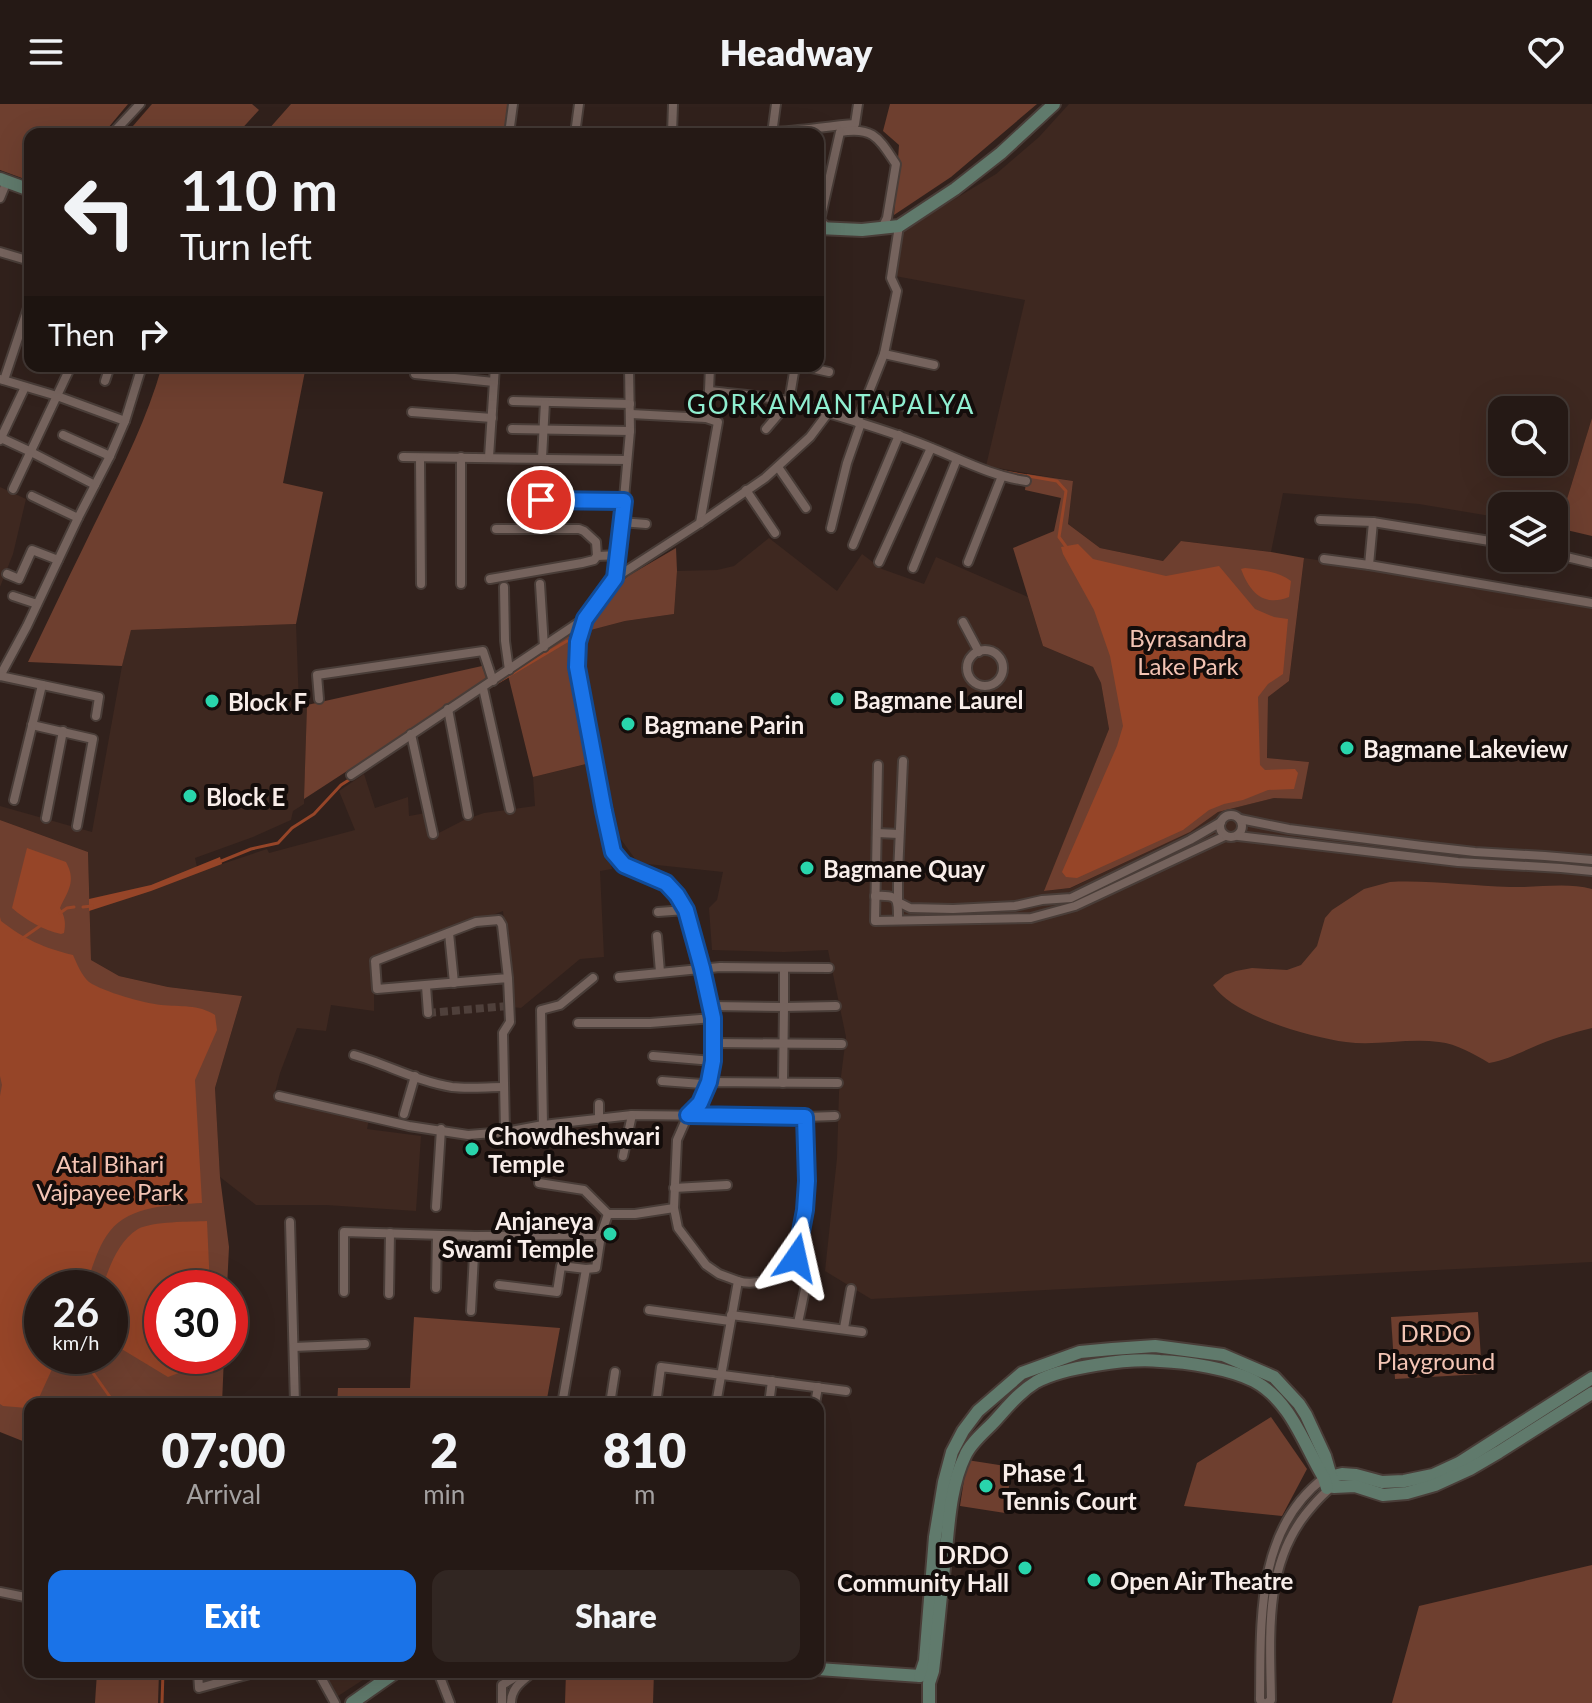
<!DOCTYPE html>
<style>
:root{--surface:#251915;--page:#312622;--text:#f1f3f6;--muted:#a3a0a0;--line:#423834;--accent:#1a73e8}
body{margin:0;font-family:Lato,sans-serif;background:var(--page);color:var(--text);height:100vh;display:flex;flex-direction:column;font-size:30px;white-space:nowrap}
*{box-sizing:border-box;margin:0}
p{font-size:26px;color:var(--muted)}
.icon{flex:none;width:44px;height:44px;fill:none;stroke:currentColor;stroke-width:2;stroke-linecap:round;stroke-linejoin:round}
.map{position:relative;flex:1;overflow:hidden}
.sheet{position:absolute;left:24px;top:1294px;width:800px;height:280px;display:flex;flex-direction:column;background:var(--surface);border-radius:16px;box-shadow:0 8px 32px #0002,0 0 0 2px var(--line)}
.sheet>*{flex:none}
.hud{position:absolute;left:24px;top:24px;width:800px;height:244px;border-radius:16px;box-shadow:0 8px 32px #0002,0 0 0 2px var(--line);background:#251915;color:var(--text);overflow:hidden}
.fabs{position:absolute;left:1488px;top:292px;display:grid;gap:16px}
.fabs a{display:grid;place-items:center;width:80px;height:80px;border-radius:16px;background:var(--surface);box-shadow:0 8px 32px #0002,0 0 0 2px var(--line);font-size:40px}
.speed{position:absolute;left:24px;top:1166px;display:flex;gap:16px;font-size:40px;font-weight:700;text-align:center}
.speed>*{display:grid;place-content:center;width:104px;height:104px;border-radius:50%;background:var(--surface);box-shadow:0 8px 32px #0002,0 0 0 2px var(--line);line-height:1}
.speed small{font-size:20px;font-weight:400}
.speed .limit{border:12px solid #d22;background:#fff;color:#111}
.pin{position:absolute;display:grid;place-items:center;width:68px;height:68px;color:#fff;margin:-34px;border:4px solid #fff;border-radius:50%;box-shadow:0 2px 8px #0007}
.me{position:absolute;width:88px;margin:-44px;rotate:11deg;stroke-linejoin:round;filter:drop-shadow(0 0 6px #0008)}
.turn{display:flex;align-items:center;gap:28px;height:168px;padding:0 24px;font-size:36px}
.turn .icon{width:104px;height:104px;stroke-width:2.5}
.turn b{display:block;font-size:56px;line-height:68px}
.then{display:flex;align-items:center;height:76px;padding:0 24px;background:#0003;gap:16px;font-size:30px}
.eta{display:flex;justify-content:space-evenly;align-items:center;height:136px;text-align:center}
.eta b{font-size:48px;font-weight:800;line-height:56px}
.cta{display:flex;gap:16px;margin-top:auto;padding:16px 24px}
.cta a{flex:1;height:92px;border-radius:16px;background:var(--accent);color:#fff;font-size:32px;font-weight:800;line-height:92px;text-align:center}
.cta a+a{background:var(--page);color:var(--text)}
header{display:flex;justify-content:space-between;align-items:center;height:104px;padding:0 24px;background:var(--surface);font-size:36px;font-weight:800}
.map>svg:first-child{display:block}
</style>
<header><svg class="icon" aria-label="menu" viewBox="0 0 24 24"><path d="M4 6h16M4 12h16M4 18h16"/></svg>Headway<svg class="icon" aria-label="heart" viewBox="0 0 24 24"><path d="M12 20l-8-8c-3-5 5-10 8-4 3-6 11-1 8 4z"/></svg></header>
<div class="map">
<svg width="1592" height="1599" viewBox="0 0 1592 1599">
<rect width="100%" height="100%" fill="#31211c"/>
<g fill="#3e2820" fill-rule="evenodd">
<path d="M1069 0H1592V314L1558 424 1554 423V402H1502V414L1419 400 1283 389 1271 448 1182 437 1163 457 1100 444 1068 420 1073 377 986 362 1025 196 895 172 902 127 996 70 1039 33ZM1502 306H1554V358H1502Z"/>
<polygon points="0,383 26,395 13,450 0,483"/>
<polygon points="769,434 837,487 862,450 882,465 924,480 936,453 1028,493 1043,542 1093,563 1101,579 1109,625 1045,787 1071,784 1189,728 1218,708 1274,694 1309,658 1267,654 1268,593 1289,577 1304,454 1416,471 1592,505 1592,1158 871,1195 825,1167 837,1054 839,988 846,933 828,846 784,848 712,846 709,804 717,796 723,768 638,759 620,734 590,595 584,545 587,527 625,517 674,510 677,467 717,466 734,462"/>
<polygon points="296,520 299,601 307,601 304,700 293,707 291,716 253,733 195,754 198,768 267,745 269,749 355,726 339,687 364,670 375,704 408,693 409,712 426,709 431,733 464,716 484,709 535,702 533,673 586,660 612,765 600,767 604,853 580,855 521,904 512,903 503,807 374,857 374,907 331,901 326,927 297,924 280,969 274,992 369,1015 367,1025 421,1032 416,1107 326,1101 256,1101 220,1073 215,984 242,892 168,883 119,872 91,856 88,748 0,716 0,702 92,728 122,562 131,526"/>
<polygon points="320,1568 375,1568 335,1594"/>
</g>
<g fill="#6e3f2f" fill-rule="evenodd">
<polygon points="0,0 128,0 103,30 30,30 30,77 0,66"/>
<polygon points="152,0 252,0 259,6 237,30 126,30"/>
<polygon points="291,0 508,0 504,30 254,30 262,22 268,26"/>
<polygon points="890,0 1037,0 951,73 894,111 899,41 883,27"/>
<path d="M162 262H306L283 379 323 388 296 520 131 526 122 562 28 558C47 519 65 480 84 442 113 381 143 328 162 262Z"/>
<polygon points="1592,314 1592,432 1558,424"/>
<polygon points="1027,370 1073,377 1068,420 1100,444 1163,457 1181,437 1271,448 1304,454 1289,577 1268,593 1267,654 1309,658 1302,695 1274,694 1218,708 1190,728 1070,784 1044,787 1109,625 1101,579 1093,563 1043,542 1013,444 1054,427 1061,394 1025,386"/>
<polygon points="676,444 677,467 674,510 625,517 587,527 619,480 628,472"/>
<polygon points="569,530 580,629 586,660 533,673 508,571 525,562"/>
<polygon points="482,562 487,576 304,695 307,601"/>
<path d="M0 716 88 748 91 856 119 872 168 883 242 892 215 984 220 1073 229 1143 227 1184H162V1252H224L222 1300H30V1340L0 1328ZM42 1184H110V1252H42Z"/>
<path d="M1390 778C1430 776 1470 782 1510 783 1538 784 1565 778 1592 785V924C1571 929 1551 935 1531 944 1517 950 1505 956 1489 959 1474 950 1457 940 1439 938 1408 934 1376 942 1346 938 1310 933 1233 912 1213 881L1225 871 1236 867 1252 864 1287 866 1301 861 1317 842 1325 814 1332 806 1364 785Z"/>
<polygon points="1478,1208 1482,1270 1395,1275 1391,1213"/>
<polygon points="414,1213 560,1224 546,1300 337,1300 338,1284 410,1284"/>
<polygon points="1271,1313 1307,1365 1282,1412 1184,1402 1197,1359"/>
<polygon points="967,1356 1012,1363 1005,1409 960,1402"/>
<polygon points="1592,1461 1592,1599 1392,1599 1419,1502"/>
<polygon points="97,1568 159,1568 158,1599 95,1599"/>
<polygon points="566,1568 654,1568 653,1599 565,1599"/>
</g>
<g fill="#964528">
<polygon points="1078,440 1093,455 1166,472 1219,462 1255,505 1274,513 1288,515 1283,570 1268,580 1258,593 1260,661 1265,666 1295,665 1298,669 1294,685 1268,686 1243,696 1224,700 1209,706 1183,726 1077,774 1066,773 1062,768 1117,642 1123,622 1110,552 1094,506 1063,450 1061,443"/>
<path d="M1245 464C1261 466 1278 467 1291 477L1289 493C1264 503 1250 489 1241 465Z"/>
<path d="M27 744 66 758C77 778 67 788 60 804 65 813 66 819 64 829L61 830C43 826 26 816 12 804Z"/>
<polygon points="220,753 222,760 151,787 89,807 89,795 151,781"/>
<path d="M0 813 1 817C24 835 44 844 73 851 77 860 82 872 89 878 104 888 143 899 161 901 181 903 198 900 215 911L217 926 195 976 202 1099C172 1101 130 1101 110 1127 97 1143 92 1166 85 1184H42V1252H58L37 1298 30 1300 27 1304 3 1302 0 1300V992L2 981 0 972Z"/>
<path d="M207 1117 210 1184H162V1252H202L192 1264 168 1273 110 1238V1184H102C109 1164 118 1137 138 1125 153 1117 190 1118 207 1117Z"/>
</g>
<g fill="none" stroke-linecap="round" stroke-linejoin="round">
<g stroke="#964528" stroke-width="3">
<polyline points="999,367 1057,377 1066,387 1059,433 1067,444"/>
<polyline points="488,584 567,537"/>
<polyline points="219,758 251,745 278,739 292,724 314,710 341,681 352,674"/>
<polyline points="83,803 92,802"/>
<polyline points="60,809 67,804 74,803"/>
<polyline points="20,836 40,822"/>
<polyline points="81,1252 115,1300"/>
<polyline points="162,1599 163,1568"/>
</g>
<polyline stroke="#4f403b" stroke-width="8" stroke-dasharray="8 4" stroke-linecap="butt" points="428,909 508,902"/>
<defs>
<g id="street">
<path d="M772 28C800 27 827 22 855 20L858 0"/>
<polyline points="112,30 140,0"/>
<polyline points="509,30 513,0"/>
<polyline points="575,30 579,0"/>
<polyline points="672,30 673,0"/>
<polyline points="772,30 776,0"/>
<polyline points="0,94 7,77"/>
<path d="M827 124 820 116 840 28C874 22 879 35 896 60L887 114 882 124"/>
<polyline points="0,148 30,157"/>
<polyline points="884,250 934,261"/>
<polyline points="629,262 630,327 619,451 615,474 585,515 578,538 577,563 604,707 613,748 624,761 666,779 677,791 686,806 702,864 713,914 713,957 709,978 700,999 688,1011 677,1036 674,1104 678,1124 706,1161 719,1170 738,1177 716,1300"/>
<polyline points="679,262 710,264"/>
<polyline points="802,262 829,268"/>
<polyline points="415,270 494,278"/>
<polyline points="0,275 57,292 125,317"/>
<polyline points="4,276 30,198"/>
<polyline points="105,277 110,262"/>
<polyline points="709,287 710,262"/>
<polyline points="867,293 921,306"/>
<polyline points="513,297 630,300"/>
<polyline points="412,308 492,314"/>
<path d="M631 310 706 314 709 287C744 291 796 294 828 309"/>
<polyline points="857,318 884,250 897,187 891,174 899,122"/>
<polyline points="512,325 630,327"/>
<polyline points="766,325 789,298 795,262"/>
<polyline points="63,331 110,352"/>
<polyline points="1,334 29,347 95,381"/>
<polyline points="0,336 25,283"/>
<polyline points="403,353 627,356"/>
<polyline points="489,353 495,262"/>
<polyline points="420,354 421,480"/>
<polyline points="542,354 545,298"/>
<polyline points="778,363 806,404"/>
<polyline points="13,385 71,262"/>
<polyline points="746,386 775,429"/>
<polyline points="32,392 78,414"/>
<polyline points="541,396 624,397"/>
<polyline points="1320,416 1373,418 1502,439"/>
<polyline points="621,418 646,420"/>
<polyline points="1373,418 1369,461 1592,499"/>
<polyline points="700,419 718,318 706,314"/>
<polyline points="831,424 847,359 861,319"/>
<polyline points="496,425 579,425 584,427 596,438 597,452"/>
<polyline points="853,441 899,331"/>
<polyline points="1554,450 1592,459"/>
<polyline points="1324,455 1369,461"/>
<polyline points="879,458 931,344"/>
<polyline points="968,458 1002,372"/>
<polyline points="913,464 957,355"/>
<polyline points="7,470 19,475 32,446 58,456"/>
<path d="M615 474 700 419 765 374 810 333 828 309C861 319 895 329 927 342 960 355 991 372 1026 377"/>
<polyline points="490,475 582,459 594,456 597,452 619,451"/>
<polyline points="461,480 461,353"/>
<polyline points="540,480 544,543"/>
<polyline points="504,483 505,537 509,566"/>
<polyline points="13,492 37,500"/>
<polyline points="963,518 979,548"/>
<circle cx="985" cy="564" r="18"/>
<polyline points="0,572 27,522 78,414 110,352 125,317 142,262"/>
<polyline points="0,572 99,593 96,612"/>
<polyline points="483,584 510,705"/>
<polyline points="319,595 317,571 483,547 493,577"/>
<polyline points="448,605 468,711"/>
<polyline points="32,621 93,635 77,722"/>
<polyline points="411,630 433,730"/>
<polyline points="903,657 898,770 898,798 910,804 953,805 1015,802 1042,796 1071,794 1190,736 1221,718"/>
<polyline points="878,661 875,817 1031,814 1075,802 1225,732"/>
<polyline points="351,671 584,515"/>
<polyline points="14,696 42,581"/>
<circle cx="1231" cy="722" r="11"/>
<polyline points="46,714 63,627"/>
<polyline points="1240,715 1289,725 1422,742 1475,748 1545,752 1592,756"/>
<polyline points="877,729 899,730"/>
<polyline points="1238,732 1458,758 1561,764 1592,767"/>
<path d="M875 792C899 791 898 794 898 816"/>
<polyline points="658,808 686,806"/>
<polyline points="449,829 454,879"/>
<polyline points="657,832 660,868"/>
<polyline points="784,864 784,903 836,902"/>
<polyline points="619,873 720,863 829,864"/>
<polyline points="426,882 428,909"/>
<polyline points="711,902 784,903 783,979"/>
<polyline points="578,919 650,919 713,914"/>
<polyline points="714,939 842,940"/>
<path d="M354 951C386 960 419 978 452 983 468 985 487 983 503 983"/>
<polyline points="653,952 713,957"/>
<polyline points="662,977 702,980 709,978 838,979"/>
<polyline points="279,992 409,1022 468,1031 505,1028 543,1021 632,1011 805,1013 807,1077 805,1106 794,1165 805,1166 807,1176 798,1219"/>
<polyline points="404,1010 415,972"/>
<polyline points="805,1013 835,1012"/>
<polyline points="599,1014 599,1000"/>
<polyline points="543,1021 541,906 560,901 593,874"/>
<polyline points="505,1028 503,929 510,918 508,874 502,821 499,816 476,818 375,857 377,885 508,874"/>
<polyline points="623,1052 632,1011"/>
<polyline points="539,1079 584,1086 608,1110"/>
<polyline points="674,1084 727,1081"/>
<polyline points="436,1103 441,1025"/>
<polyline points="290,1118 295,1300"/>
<path d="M738 1177C757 1183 777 1172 794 1165"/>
<polyline points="499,1181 557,1188 561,1162 586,1165"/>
<polyline points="436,1184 437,1131"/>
<polyline points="344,1188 344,1128 475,1132 601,1131"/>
<polyline points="389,1190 390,1129"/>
<polyline points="649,1206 730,1217"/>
<polyline points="471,1207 475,1132"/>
<polyline points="731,1211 862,1228"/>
<polyline points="844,1224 851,1185"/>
<polyline points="294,1243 365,1240"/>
<polyline points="562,1300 586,1165 596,1164 601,1131 608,1110 635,1110 674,1104"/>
<polyline points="610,1300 615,1268"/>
<polyline points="656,1300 661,1263 846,1287"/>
<polyline points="769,1300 772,1277"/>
<polyline points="815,1300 818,1283"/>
<polyline points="0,1488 30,1494"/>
<polyline points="198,1568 199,1584 257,1568"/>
<polyline points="318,1568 335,1599"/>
<polyline points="438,1568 450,1599"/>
<polyline points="502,1599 502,1581 524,1568"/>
<path d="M511 1599C511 1584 522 1577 533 1568"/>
<path d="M1263 1599 1260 1596C1261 1520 1255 1426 1324 1374"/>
<path d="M1267 1599 1271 1596C1270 1532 1264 1464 1305 1411 1313 1401 1321 1391 1331 1384"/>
</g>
<g id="secondary">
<polyline points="0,75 30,86"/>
<polyline points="818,124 862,126 899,122 955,85 1001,49 1054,0"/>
<polyline points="1325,1374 1342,1370 1356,1371 1382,1378 1404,1377 1433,1371 1459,1359 1592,1274"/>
<polyline points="818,1565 920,1572"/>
<polyline points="920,1572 925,1557 935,1433 944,1378 952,1348 963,1327 978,1307 1022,1269 1080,1248 1112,1245 1155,1242 1223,1251 1274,1273 1299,1300 1306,1311 1325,1352 1334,1383 1355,1382 1383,1391 1407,1389 1435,1381 1470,1365 1499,1348 1592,1289"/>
<polyline points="352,1599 396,1568"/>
<path d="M929 1599V1579L933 1567C938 1527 941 1486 946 1446 949 1415 951 1381 965 1352 970 1340 983 1329 992 1320 1006 1305 1018 1289 1036 1278 1063 1263 1129 1254 1160 1257 1187 1258 1231 1265 1254 1277 1291 1297 1304 1341 1324 1374L1327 1384"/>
</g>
</defs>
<use href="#street" stroke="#493d38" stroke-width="12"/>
<use href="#secondary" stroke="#493d38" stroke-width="16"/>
<use href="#street" stroke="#75635d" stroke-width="8"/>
<use href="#secondary" stroke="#607a6c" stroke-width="12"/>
</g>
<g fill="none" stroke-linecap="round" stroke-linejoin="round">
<defs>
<polyline id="route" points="541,396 624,397 615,474 585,515 578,538 577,563 604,707 613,748 624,761 666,779 677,791 686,806 702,864 713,914 713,957 709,978 700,999 688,1011 805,1013 807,1077 805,1106 796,1154"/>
</defs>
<use href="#route" stroke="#114b97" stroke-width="20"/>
<use href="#route" stroke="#1a73e8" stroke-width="14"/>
</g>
<g fill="#29d5ac" stroke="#140d0b" stroke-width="3">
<circle cx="837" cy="595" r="8"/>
<circle cx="212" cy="597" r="8"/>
<circle cx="628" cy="620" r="8"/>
<circle cx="1347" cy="644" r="8"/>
<circle cx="190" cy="692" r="8"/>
<circle cx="807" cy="764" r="8"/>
<circle cx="472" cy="1045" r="8"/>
<circle cx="610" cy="1130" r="8"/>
<circle cx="986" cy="1382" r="8"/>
<circle cx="1025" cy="1464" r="8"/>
<circle cx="1094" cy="1476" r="8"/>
</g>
<g text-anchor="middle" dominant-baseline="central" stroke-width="8" stroke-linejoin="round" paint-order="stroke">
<g font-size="24" fill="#f3c4b4" stroke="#140d0b">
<text x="1188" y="533">Byrasandra<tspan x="1188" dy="28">Lake Park</tspan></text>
<text x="110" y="1059">Atal Bihari<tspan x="110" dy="28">Vajpayee Park</tspan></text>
<text x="1436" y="1228">DRDO<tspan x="1436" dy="28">Playground</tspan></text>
</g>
<g font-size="24" font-weight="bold" fill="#f8ede9" stroke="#140d0b" text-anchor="start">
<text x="853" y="595">Bagmane Laurel</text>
<text x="228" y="597">Block F</text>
<text x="644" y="620">Bagmane Parin</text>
<text x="1363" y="644">Bagmane Lakeview</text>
<text x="206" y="692">Block E</text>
<text x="823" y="764">Bagmane Quay</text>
<text x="488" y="1031">Chowdheshwari<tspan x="488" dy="28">Temple</tspan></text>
<text x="594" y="1116" text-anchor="end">Anjaneya<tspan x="594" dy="28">Swami Temple</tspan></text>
<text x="1002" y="1368">Phase 1<tspan x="1002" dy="28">Tennis Court</tspan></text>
<text x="1009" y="1450" text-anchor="end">DRDO<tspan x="1009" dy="28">Community Hall</tspan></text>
<text x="1110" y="1476">Open Air Theatre</text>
</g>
<g font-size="26" letter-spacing="2" fill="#90efd1" stroke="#140d0b">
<text x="831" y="300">GORKAMANTAPALYA</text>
</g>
</g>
</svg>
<div class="fabs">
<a><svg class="icon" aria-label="search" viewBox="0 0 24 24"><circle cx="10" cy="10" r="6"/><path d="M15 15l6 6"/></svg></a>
<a><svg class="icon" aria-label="layers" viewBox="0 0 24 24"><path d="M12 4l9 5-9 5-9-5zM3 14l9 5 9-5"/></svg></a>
</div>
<div class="speed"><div>26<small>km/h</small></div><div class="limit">30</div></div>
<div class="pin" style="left:541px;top:396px;background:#d93025"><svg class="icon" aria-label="arrive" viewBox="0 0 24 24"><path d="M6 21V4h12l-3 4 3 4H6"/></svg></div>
<svg class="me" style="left:796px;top:1154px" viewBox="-20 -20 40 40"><path d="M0-17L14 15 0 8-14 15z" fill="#1a73e8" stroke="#fff" stroke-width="4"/></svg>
<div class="hud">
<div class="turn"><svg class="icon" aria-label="left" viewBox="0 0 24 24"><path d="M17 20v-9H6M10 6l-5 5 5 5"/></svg><div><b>110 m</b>Turn left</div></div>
<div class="then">Then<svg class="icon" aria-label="right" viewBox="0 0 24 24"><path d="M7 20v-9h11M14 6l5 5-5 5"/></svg></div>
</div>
<section class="sheet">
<div class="eta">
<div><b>07:00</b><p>Arrival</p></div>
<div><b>2</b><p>min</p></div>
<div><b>810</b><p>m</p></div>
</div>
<div class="cta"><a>Exit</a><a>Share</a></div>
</section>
</div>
